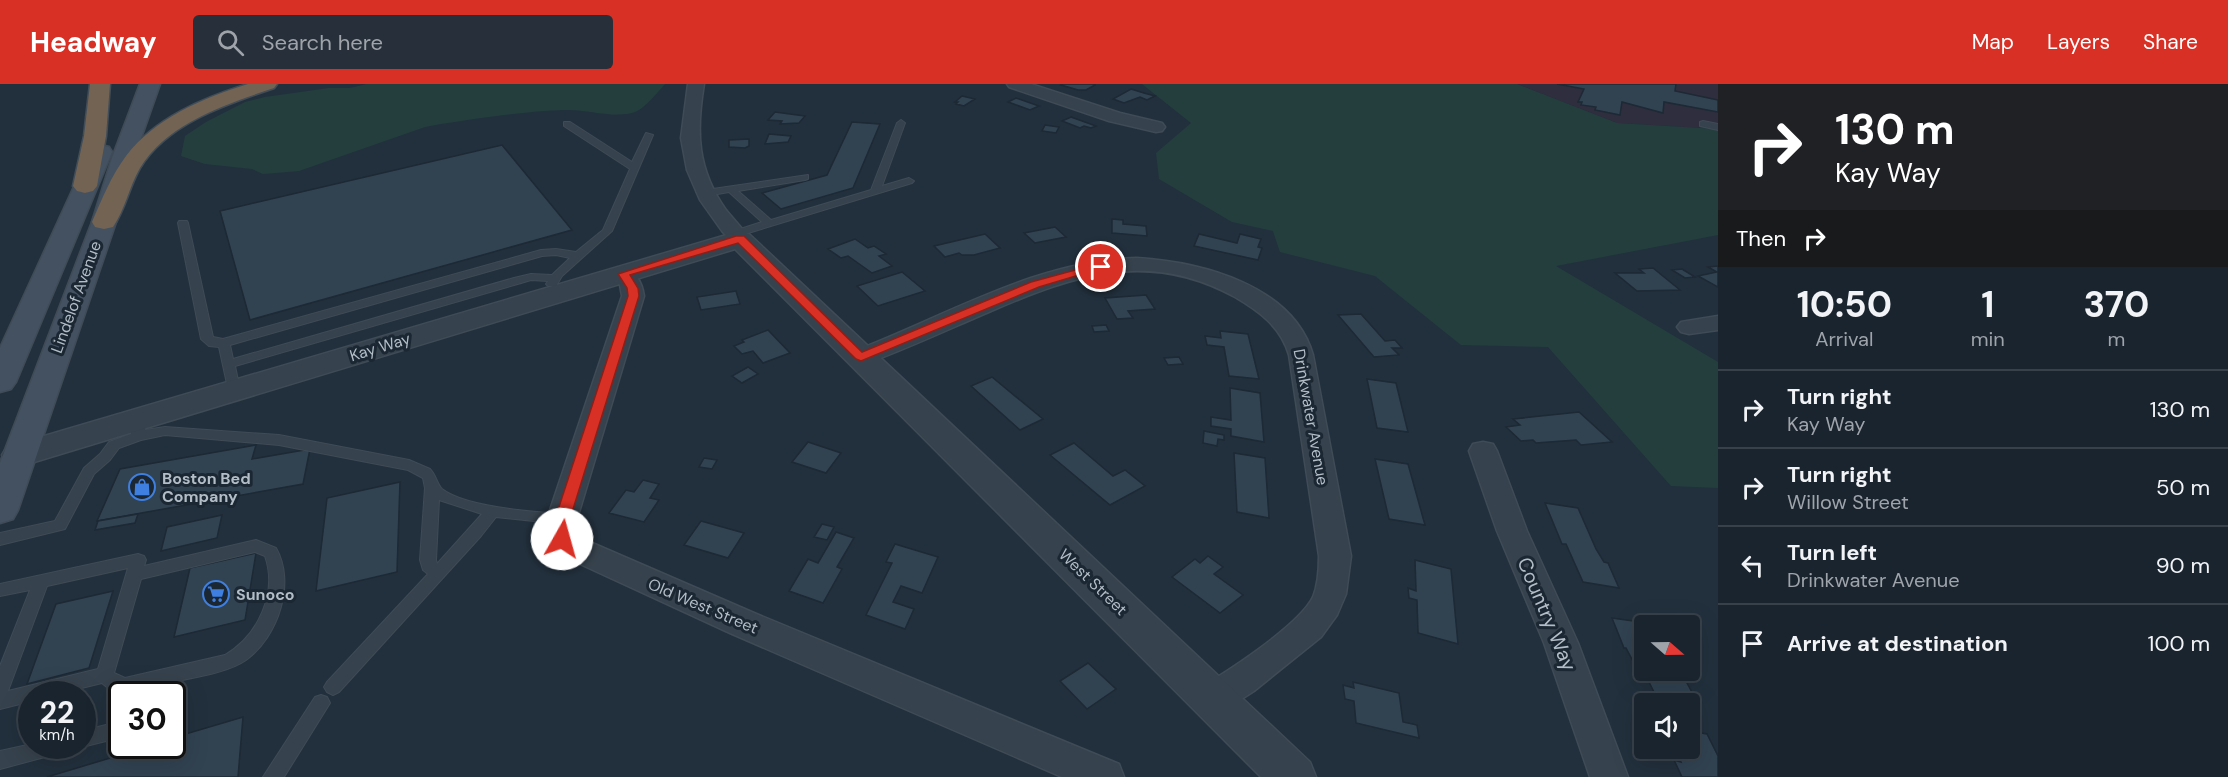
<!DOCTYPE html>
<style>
:root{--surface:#1a242e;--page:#27303a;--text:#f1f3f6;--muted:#9fa4aa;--line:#38414a;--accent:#d93025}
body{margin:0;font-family:"DM Sans",sans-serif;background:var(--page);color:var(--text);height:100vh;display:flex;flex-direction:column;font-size:22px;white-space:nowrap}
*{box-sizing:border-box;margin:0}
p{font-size:20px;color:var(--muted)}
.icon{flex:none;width:33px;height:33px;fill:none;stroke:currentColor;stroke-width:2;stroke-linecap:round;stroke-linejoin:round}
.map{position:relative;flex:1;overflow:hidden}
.panel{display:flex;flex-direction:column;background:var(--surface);width:510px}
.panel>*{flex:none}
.hud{background:#202124;color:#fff;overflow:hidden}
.needle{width:39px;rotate:110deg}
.tools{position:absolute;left:1634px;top:531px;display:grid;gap:12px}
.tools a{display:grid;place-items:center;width:66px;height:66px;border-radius:6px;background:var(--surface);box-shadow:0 6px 24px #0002,0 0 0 2px var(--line);font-size:30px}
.speed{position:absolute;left:18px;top:597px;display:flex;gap:12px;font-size:30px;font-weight:700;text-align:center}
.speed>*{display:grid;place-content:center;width:78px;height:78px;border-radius:50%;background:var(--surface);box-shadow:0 6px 24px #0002,0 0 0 2px var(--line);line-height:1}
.speed small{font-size:15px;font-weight:400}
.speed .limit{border:3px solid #111;border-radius:9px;background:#fff;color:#111}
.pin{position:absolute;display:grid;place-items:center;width:51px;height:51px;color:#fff;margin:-26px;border:3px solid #fff;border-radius:50%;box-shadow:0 2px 6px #0007}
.me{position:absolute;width:66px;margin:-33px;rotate:7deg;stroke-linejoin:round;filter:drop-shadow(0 0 4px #0008)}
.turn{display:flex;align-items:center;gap:21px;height:126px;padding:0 18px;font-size:27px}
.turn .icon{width:78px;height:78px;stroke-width:2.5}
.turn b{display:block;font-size:42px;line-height:51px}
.then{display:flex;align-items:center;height:57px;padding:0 18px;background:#0003;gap:12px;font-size:22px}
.eta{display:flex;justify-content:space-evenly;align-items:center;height:102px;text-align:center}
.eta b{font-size:36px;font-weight:700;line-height:42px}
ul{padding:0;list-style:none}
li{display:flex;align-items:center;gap:18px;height:78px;padding:0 18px;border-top:2px solid var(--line)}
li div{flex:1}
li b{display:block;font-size:22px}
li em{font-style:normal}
header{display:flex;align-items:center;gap:36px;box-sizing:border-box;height:84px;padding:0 30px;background:var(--accent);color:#fff}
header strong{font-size:28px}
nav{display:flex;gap:33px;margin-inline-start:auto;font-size:21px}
.search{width:420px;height:54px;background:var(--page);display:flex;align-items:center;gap:15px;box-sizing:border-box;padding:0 21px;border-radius:6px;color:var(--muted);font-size:22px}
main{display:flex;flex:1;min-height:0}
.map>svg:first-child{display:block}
</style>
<header>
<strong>Headway</strong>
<div class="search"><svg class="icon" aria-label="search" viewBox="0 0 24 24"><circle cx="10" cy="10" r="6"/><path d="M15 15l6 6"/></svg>Search here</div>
<nav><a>Map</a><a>Layers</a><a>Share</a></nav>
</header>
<main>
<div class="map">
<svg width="1718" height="693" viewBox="0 0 1718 693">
<rect width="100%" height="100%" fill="#22303d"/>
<polygon fill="#2f2e3e" points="1517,0 1718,0 1718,45 1617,39"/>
<g fill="#243e3e">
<path d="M367 0H665C658 8 644 25 635 28 614 35 587 25 566 26 525 27 482 34 441 40L425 43 299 87 263 90 252 85 205 80 181 72 185 52 206 38 245 18 265 13 329 4H350Z"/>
<polygon points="1142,0 1517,0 1617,39 1718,45 1718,151 1556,182 1718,278 1718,404 1671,402 1548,263 1461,261 1375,192 1280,168 1273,147 1232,138 1159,95 1156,69 1191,39"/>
</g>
<g fill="#314251" stroke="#1d2934" stroke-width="1.5">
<polygon points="1063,0 1095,0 1095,1 1086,6 1078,6 1061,1"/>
<polygon points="1557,0 1676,0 1675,7 1718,16 1718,28 1664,18 1663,29 1622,18 1620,31 1595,26 1596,23 1581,21 1582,18 1578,18 1584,5"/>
<polygon points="1131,5 1144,9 1155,12 1147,16 1140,13 1124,19 1113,15"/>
<polygon points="962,12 975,15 964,22 956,20 958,18 955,18"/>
<polygon points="1016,14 1039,22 1030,26 1008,18"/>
<polygon points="775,28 805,32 799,39 780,40 782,37 768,36"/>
<polygon points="1071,33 1096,42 1091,44 1084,42 1080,44 1062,37"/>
<polygon points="852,38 880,40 853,104 781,125 762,109 827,91"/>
<polygon points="1045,41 1059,43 1056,49 1042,47"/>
<polygon points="769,50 791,52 788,58 765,60"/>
<polygon points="749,55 749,62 745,64 729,63 729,56"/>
<polygon points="502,61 572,146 250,236 220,127"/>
<polygon points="1112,135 1123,136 1123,140 1146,142 1147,152 1112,149"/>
<polygon points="1055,143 1066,153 1035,159 1024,149"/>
<polygon points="985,150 1000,164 974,171 962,171 959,169 945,173 934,162"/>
<polygon points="1199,150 1237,159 1240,150 1261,155 1258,163 1262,164 1258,176 1194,162"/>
<polygon points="855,155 868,164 874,162 886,170 879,172 892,182 872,189 848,172 841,174 828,165"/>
<polygon points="1718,182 1718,203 1698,192 1717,188 1708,183"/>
<polygon points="1653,184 1680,206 1637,207 1615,189 1644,189 1639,185"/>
<polygon points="1682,185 1695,193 1685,194 1672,186"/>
<polygon points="902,188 925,207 878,222 857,202"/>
<polygon points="736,207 740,220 701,226 697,213"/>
<polygon points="1146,211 1155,225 1128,227 1133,234 1117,235 1105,214"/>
<polygon points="1361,230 1385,257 1395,256 1402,264 1392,264 1399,271 1374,273 1338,231"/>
<polygon points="1106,241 1109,247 1094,248 1092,242"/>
<polygon points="768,246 790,269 763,279 753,267 742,270 734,262 744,258 742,256"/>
<polygon points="1220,247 1248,250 1259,295 1229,292 1224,263 1207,261 1205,252 1221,254"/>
<polygon points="1179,273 1183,280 1168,281 1164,274"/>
<polygon points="748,283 758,290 742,299 732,292"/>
<polygon points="992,293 1043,335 1020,346 971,302"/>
<polygon points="1367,295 1396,299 1408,348 1377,344"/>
<polygon points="1230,304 1260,309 1264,358 1231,352 1231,345 1211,342 1211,333 1231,336"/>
<polygon points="1579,328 1612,358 1581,361 1576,356 1536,359 1533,356 1521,357 1506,343 1520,341 1513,335"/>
<polygon points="1204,347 1224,351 1224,356 1218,355 1217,362 1203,359"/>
<polygon points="808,358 841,369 826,389 792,378"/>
<polygon points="1074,359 1113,392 1125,386 1145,402 1110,421 1050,371"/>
<polygon points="256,361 252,375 310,365 303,400 97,437 120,385"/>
<polygon points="1234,369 1265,374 1269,434 1237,428"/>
<polygon points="704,374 717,376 712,385 699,383"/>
<polygon points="1375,375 1408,380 1425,441 1389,435"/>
<polygon points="643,396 659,400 650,414 659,416 644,438 609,429 626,406 634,408"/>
<polygon points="400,398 397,488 316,507 327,414"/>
<polygon points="1545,419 1578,424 1596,465 1604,478 1608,479 1619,504 1583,498 1566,460 1562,460"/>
<polygon points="138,430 135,439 95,446 98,437"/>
<polygon points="222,431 217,454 161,467 167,443"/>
<polygon points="701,437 744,449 728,474 684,461"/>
<polygon points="822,440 834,443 827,456 814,453"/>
<polygon points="836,448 854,454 837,483 842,485 823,519 789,507 808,475 818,479"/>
<polygon points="895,460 938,473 922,509 901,502 893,518 914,525 905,545 866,531 892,479 886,478"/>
<polygon points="256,469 245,536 174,553 190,484"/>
<polygon points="1208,472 1223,483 1214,490 1243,511 1220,529 1172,493 1195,475 1200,479"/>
<polygon points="1415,476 1451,485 1458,560 1418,549 1417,516 1409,514 1408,504 1416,507"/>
<polygon points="113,507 89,584 27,600 56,520"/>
<polygon points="1612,534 1655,540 1644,542 1644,586 1680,586 1695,614 1654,608 1640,580 1634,579 1626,564 1624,564"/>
<polygon points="1088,579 1116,605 1087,625 1060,597"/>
<polygon points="1353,598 1399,609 1403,638 1417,641 1419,654 1356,639 1354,617 1345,615 1343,601 1354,604"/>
<polygon points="243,633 238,693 47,693 150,662 172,662 172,654"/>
<polygon points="1689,647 1707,650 1718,672 1718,693 1682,693 1674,676 1681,678 1675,664 1689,664"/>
</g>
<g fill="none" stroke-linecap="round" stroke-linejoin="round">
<defs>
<g id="service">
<polygon points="901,36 905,39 882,102 909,94 914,97 912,99 735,153 731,152 731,148 762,138 729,108 706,112 701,109 706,106 808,91 808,95 805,96 738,107 771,136 871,106 897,39"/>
<polygon points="1703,37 1718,40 1718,46 1700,42 1700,38"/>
<path d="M564 38H570L632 78 646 49 653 51 612 147 562 192 556 202H548L546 200 548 197 531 196 521 199 235 282 240 306 234 310 229 309 219 263 209 262 201 255 178 139 179 137H187L188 139 213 253 223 255 541 166 556 165 576 168 603 146 630 85 564 42ZM556 171 570 174 552 191 531 190 514 194 233 275 230 261 542 172Z"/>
<path d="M139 332 146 336 145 346 165 343 279 351 409 376 430 385C436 391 437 400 442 405 465 423 532 428 562 430L567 431 569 435 567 439 562 440 496 433 481 452 339 608 333 611 327 608 324 603 327 598 428 490 423 486 420 476 425 404 423 394 408 386 279 361 165 351 141 356 119 364 110 376 94 390 65 445 0 461V449L55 437 84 384 100 370 109 358 131 350 132 336ZM439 416 482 430 437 480 436 476Z"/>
<path d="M256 456 276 464C296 499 278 553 246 576 226 590 188 594 163 600 151 603 139 608 127 609 118 610 108 605 102 599L57 610H32V617L0 625V582L30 506 0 512V500L138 470 144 472 146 476 144 482ZM255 468 265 472C278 509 258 552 225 571L125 594 114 589 141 495ZM128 484 98 585 8 607 47 502Z"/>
<polygon points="321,611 327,613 330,619 284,693 263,693 315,613"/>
<polygon points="122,637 122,653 82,663 77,662 82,662 82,647"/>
<polygon points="32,660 32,662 65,662 63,668 56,670 0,685 0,667"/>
</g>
<g id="minor">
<path d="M688 0H704C696 48 697 85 726 126 734 136 743 145 750 155L747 159 740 161 733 159 722 147 700 116 687 86 681 54Z"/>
<polygon points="1007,0 1031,0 1120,29 1162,39 1165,43 1162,47 1156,48 1109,37 1009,3"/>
<path d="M1137 174C1201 178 1293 201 1313 271L1351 472 1346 510 1337 531 1321 553 1254 607 1226 625 1213 630 1200 625 1195 614C1202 599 1216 595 1230 585 1251 571 1302 536 1313 513 1318 501 1319 485 1319 472L1289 271C1281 243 1259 227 1235 213 1148 165 1075 191 991 227 951 244 911 263 870 278L861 280 852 278 849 273 852 268C945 233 1036 176 1137 174Z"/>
<path d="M623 183C636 187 642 199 644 212L577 435 576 452 754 529 1119 680 1124 693H1062L730 549 554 468 545 450 547 435 622 212 620 201 612 190 615 185Z"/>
<polygon points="1718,232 1718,246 1689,250 1681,248 1677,243 1681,238"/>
<polygon points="1483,358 1493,360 1497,367 1527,447 1578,559 1628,693 1590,693 1544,559 1497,447 1469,367 1473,360"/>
</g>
<polygon id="tertiary" points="740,147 749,150 1310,678 1316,693 1261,693 735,165 31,379 19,382 7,379 2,371 7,363"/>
<g id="secondary">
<polygon points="140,0 160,0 134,74 116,138 18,426 13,435 0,439 0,379 92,138 112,74"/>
<polygon points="101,61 109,63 112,68 16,298 11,305 0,308 0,264 90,68 93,63"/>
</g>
<g id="motorway">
<polygon points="90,0 110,0 106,52 97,102 93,107 85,109 77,107 73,102 84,52"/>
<path d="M248 0H277L274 4C227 20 167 39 140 84 129 103 125 126 113 143L104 145 95 143 92 138C102 115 111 92 126 72 155 34 203 14 248 0Z"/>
</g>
</defs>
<use href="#service" stroke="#3f4b56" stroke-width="2"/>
<use href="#minor" stroke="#3f4b56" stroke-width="3"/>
<use href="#tertiary" stroke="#3f4b56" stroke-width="3"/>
<use href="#secondary" stroke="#3f4b56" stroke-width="3"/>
<use href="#motorway" stroke="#414d58" stroke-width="3"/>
<use href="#service" fill="#36424d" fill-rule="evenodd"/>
<use href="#minor" fill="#36424d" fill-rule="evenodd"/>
<use href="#tertiary" fill="#36424d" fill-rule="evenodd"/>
<use href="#secondary" fill="#445160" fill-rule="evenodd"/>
<use href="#motorway" fill="#736353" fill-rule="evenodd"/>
</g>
<path fill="#d93025" stroke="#8d1f18" stroke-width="1.5" d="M736 152H744L862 268 1031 198 1101 179 1106 183 1039 203 861 277 856 275 738 159 630 191 638 204 639 212 570 435C568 443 571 453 567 459H556L552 445 555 435 628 212 627 204 618 190Z"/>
<defs>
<symbol id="shop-ring" viewBox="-11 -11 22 22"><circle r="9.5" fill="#1b2732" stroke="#3f7fe0" stroke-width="1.5"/><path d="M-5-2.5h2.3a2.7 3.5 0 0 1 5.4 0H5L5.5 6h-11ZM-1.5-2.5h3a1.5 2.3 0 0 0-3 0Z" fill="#3f7fe0"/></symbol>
<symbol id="supermarket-ring" viewBox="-11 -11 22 22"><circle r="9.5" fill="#1b2732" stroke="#3f7fe0" stroke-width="1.5"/><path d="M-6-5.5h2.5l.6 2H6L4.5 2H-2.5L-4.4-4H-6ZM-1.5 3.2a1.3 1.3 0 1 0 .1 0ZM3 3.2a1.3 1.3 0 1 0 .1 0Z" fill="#3f7fe0"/></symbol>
</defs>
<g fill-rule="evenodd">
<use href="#shop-ring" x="127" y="388" width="30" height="30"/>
<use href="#supermarket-ring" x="201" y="495" width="30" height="30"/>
</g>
<g text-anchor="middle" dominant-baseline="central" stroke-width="6" stroke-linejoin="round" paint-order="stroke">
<g font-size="16" fill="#b2bdc8" stroke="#1b2732">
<text transform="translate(76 213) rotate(-70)">Lindelof Avenue</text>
<text transform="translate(380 263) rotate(-17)">Kay Way</text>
<text transform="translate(1311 333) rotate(80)">Drinkwater Avenue</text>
<text transform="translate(1093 498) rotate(44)">West Street</text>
<text transform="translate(703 522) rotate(23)">Old West Street</text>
</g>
<g font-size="16" font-weight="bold" fill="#b2bdc8" stroke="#1b2732" text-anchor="start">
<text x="162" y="394">Boston Bed<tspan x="162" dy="18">Company</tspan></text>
<text x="236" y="510">Sunoco</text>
</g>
<g font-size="20" fill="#b2bdc8" stroke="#1b2732">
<text transform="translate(1547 530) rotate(67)">Country Way</text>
</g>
</g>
</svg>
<div class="tools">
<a><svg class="needle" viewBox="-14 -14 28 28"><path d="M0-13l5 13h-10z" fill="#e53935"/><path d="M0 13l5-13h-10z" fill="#9fa4aa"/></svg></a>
<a><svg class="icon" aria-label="sound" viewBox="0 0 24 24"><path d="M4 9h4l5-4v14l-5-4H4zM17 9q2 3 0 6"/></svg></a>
</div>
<div class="speed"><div>22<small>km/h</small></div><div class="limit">30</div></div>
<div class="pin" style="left:1101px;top:183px;background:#d93025"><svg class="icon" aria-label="arrive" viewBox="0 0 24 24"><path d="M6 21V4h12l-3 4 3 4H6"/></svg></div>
<svg class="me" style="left:562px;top:455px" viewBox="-20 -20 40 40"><circle r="19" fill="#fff"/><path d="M0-13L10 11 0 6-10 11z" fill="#d93025"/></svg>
</div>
<section class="panel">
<div class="hud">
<div class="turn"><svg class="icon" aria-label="right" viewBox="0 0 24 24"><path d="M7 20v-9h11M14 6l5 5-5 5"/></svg><div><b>130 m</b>Kay Way</div></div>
<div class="then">Then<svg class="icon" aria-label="right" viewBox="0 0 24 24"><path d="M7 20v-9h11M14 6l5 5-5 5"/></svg></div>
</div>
<div class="eta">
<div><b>10:50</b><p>Arrival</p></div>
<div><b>1</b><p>min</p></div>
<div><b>370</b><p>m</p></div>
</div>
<ul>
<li><svg class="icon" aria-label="right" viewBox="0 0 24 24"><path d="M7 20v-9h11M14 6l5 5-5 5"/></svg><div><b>Turn right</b><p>Kay Way</p></div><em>130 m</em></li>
<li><svg class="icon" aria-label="right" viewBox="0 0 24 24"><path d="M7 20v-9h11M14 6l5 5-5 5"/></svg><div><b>Turn right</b><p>Willow Street</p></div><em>50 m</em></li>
<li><svg class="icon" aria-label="left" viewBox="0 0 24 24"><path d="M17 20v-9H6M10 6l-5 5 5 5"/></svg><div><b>Turn left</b><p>Drinkwater Avenue</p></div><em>90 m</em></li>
<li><svg class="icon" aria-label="arrive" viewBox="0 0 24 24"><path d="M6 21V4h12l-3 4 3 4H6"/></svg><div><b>Arrive at destination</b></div><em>100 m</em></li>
</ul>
</section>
</main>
